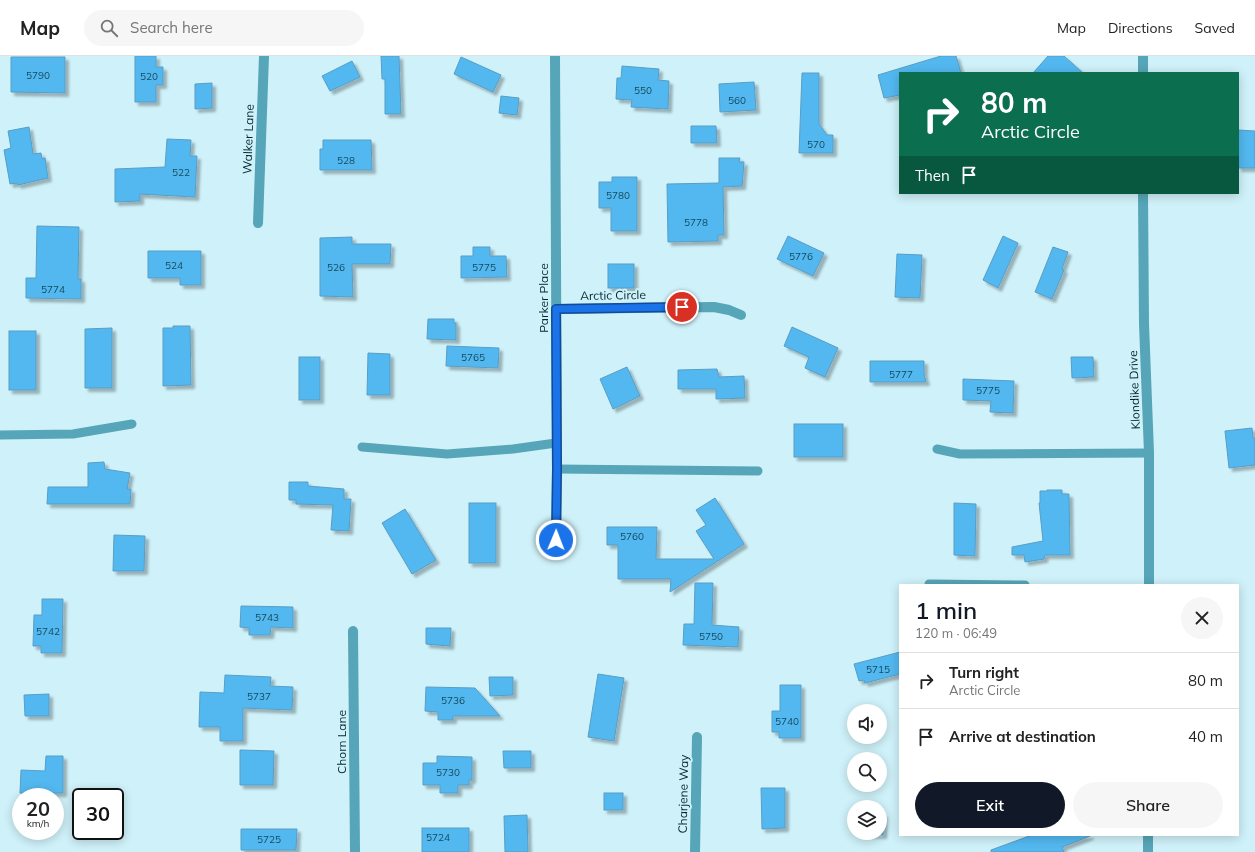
<!DOCTYPE html>
<meta charset="utf-8">
<style>
:root{--surface:#fff;--page:#f6f6f6;--text:#222;--muted:#767676;--line:#e0e0e0;--accent:#111827}
body{margin:0;font-family:Mulish,sans-serif;background:var(--page);color:var(--text);height:100vh;display:flex;flex-direction:column;font-size:15px;white-space:nowrap}
*{box-sizing:border-box;margin:0}
p{font-size:13px;color:var(--muted)}
.icon{flex:none;width:22px;height:22px;fill:none;stroke:currentColor;stroke-width:2;stroke-linecap:round;stroke-linejoin:round}
.map{position:relative;flex:1;overflow:hidden}
.details{position:absolute;left:899px;top:528px;width:340px;height:252px;display:flex;flex-direction:column;background:var(--surface);border-radius:0px;box-shadow:0 2px 10px #0003}
.details>*{flex:none}
.top-card{position:absolute;left:899px;top:16px;width:340px;height:122px;border-radius:0px;box-shadow:0 2px 10px #0003;background:#0b6e4f;color:#fff;overflow:hidden}
.buttons{position:absolute;left:847px;top:648px;display:grid;gap:8px}
.buttons a{display:grid;place-items:center;width:40px;height:40px;border-radius:50%;background:var(--surface);box-shadow:0 2px 10px #0003;font-size:20px}
.speed{position:absolute;left:12px;top:732px;display:flex;gap:8px;font-size:20px;font-weight:700;text-align:center}
.speed>*{display:grid;place-content:center;width:52px;height:52px;border-radius:50%;background:var(--surface);box-shadow:0 2px 10px #0003;line-height:1}
.speed small{font-size:10px;font-weight:400}
.speed .limit{border:2px solid #111;border-radius:6px;background:#fff;color:#111}
.pin{position:absolute;display:grid;place-items:center;width:34px;height:34px;color:#fff;margin:-17px;border:2px solid #fff;border-radius:50%;box-shadow:0 1px 4px #0007}
.me{position:absolute;width:44px;margin:-22px;rotate:1deg;stroke-linejoin:round;filter:drop-shadow(0 0 3px #0008)}
.turn{display:flex;align-items:center;gap:14px;height:84px;padding:0 16px;font-size:18px}
.turn .icon{width:52px;height:52px;stroke-width:2.5}
.turn b{display:block;font-size:28px;line-height:34px}
.then{display:flex;align-items:center;height:38px;padding:0 16px;background:#0003;gap:8px;font-size:15px}
.round{display:grid;place-items:center;flex:none;width:42px;height:42px;border-radius:21px;background:var(--page)}
.head{display:flex;align-items:center;justify-content:space-between;height:68px;padding:0 16px}
h1{font-size:24px;font-weight:600;line-height:30px;color:var(--accent)}
.primary-button{display:flex;gap:8px;margin-top:auto;padding:8px 16px}
.primary-button a{flex:1;height:46px;border-radius:24px;background:var(--accent);color:#fff;font-size:16px;font-weight:600;line-height:46px;text-align:center}
.primary-button a+a{background:var(--page);color:var(--text)}
ul{padding:0;list-style:none}
li{display:flex;align-items:center;gap:12px;height:56px;padding:0 16px;border-top:1px solid var(--line)}
li div{flex:1}
li b{display:block;font-size:15px}
li em{font-style:normal}
header{display:flex;align-items:center;gap:24px;box-sizing:border-box;height:56px;padding:0 20px;background:var(--surface);border-bottom:1px solid var(--line)}
header strong{font-size:19px}
nav{display:flex;gap:22px;margin-inline-start:auto;font-size:14px}
.search{width:280px;height:36px;background:var(--page);display:flex;align-items:center;gap:10px;box-sizing:border-box;padding:0 14px;border-radius:22px;color:var(--muted);font-size:15px}
.map>svg:first-child{display:block}
</style>
<header>
<strong>Map</strong>
<div class="search"><svg class="icon" aria-label="search" viewBox="0 0 24 24"><circle cx="10" cy="10" r="6"/><path d="M15 15l6 6"/></svg>Search here</div>
<nav><a>Map</a><a>Directions</a><a>Saved</a></nav>
</header>
<div class="map">
<svg width="1255" height="796" viewBox="0 0 1255 796">
<defs>
<filter id="shadow"><feDropShadow dx="3.5" dy="3.5" stdDeviation="1" flood-color="#0004"/></filter>
</defs>
<rect width="100%" height="100%" fill="#cff1f9"/>
<g fill="#52b8ef" stroke="#589dc5" filter="url(#shadow)">
<polygon points="135,0 156,0 156,11 163,11 163,29 156,29 156,46 135,46"/>
<polygon points="381,0 399,0 401,58 385,58 385,23 382,23"/>
<polygon points="941,0 956,0 961,17 900,17 900,39 884,42 878,19"/>
<polygon points="1048,0 1064,0 1083,17 1033,17"/>
<polygon points="11,1 65,1 65,37 11,36"/>
<polygon points="461,1 501,19 493,36 454,18"/>
<polygon points="352,5 360,21 330,35 322,20"/>
<polygon points="622,10 659,13 658,24 669,25 668,53 631,51 632,44 616,43 617,22 621,22"/>
<polygon points="802,17 819,17 819,68 827,79 833,79 833,97 799,97"/>
<polygon points="754,26 756,54 720,56 719,28"/>
<polygon points="212,27 212,52 195,53 195,28"/>
<polygon points="501,40 519,42 517,59 499,57"/>
<polygon points="691,70 716,70 717,87 691,87"/>
<polygon points="29,71 33,98 41,97 42,103 45,102 48,122 18,129 17,127 10,128 4,94 11,92 8,75"/>
<polygon points="1238,74 1255,75 1255,112 1238,112"/>
<polygon points="167,83 191,84 190,100 197,100 195,141 140,138 140,145 115,146 115,113 165,111"/>
<polygon points="323,84 371,84 372,114 320,114 320,93 323,93"/>
<polygon points="719,102 740,102 739,106 744,106 742,130 723,131 724,179 718,179 718,185 668,186 667,128 719,127"/>
<polygon points="612,121 637,121 637,175 611,175 611,152 599,152 599,126 612,126"/>
<polygon points="37,170 79,171 78,223 81,223 81,243 26,242 26,222 36,222"/>
<polygon points="788,180 824,197 813,220 777,203"/>
<polygon points="1003,180 1018,187 998,232 983,224"/>
<polygon points="352,181 352,188 391,188 390,208 352,208 353,241 320,240 320,182"/>
<polygon points="473,191 490,191 490,200 506,200 507,221 461,222 461,200 473,200"/>
<polygon points="1053,191 1068,196 1062,213 1064,214 1052,243 1035,236"/>
<polygon points="148,195 201,195 201,229 180,229 180,222 148,222"/>
<polygon points="897,198 922,199 920,242 895,241"/>
<rect x="608" y="208" width="26" height="24"/>
<polygon points="428,263 454,263 454,267 456,267 456,284 427,283"/>
<polygon points="173,270 190,270 191,329 163,330 163,272 173,272"/>
<polygon points="792,271 838,292 825,321 805,312 809,301 784,290"/>
<polygon points="112,272 112,332 85,332 85,273"/>
<rect x="9" y="275" width="27" height="59"/>
<polygon points="447,290 499,292 498,312 446,310"/>
<polygon points="368,297 390,298 390,339 367,339"/>
<rect x="299" y="301" width="21" height="43"/>
<polygon points="1071,301 1093,301 1094,321 1072,322"/>
<polygon points="870,305 924,305 924,318 926,326 870,326"/>
<polygon points="627,311 640,340 613,353 600,323"/>
<polygon points="717,313 719,321 744,320 745,342 716,343 716,333 678,333 678,314"/>
<polygon points="963,323 1014,325 1013,357 990,356 991,345 963,344"/>
<rect x="794" y="368" width="49" height="33"/>
<polygon points="1252,372 1253,382 1255,382 1255,409 1229,412 1225,375"/>
<polygon points="104,406 105,413 130,417 127,433 131,433 130,448 47,448 48,431 88,431 88,407"/>
<polygon points="289,426 308,426 308,430 344,433 344,443 351,443 349,475 331,474 333,449 296,448 296,444 289,444"/>
<polygon points="1047,434 1062,434 1062,438 1069,438 1070,499 1045,499 1044,503 1025,506 1024,499 1012,499 1012,491 1043,485 1039,447 1040,447 1040,435 1047,435"/>
<polygon points="715,442 744,488 670,536 671,523 618,523 618,489 607,489 607,471 657,471 656,503 714,503 696,475 706,469 696,454"/>
<rect x="469" y="447" width="27" height="60"/>
<polygon points="954,447 976,448 975,500 954,499"/>
<polygon points="405,453 436,504 412,518 382,467"/>
<polygon points="114,479 145,480 144,515 113,515"/>
<polygon points="695,527 713,527 712,569 739,571 738,591 683,589 684,568 694,568"/>
<polygon points="42,543 63,543 62,597 41,597 41,590 33,590 34,559 42,559"/>
<polygon points="241,550 293,551 293,572 271,571 270,579 249,579 249,572 240,571"/>
<polygon points="426,572 451,572 450,590 426,588"/>
<polygon points="900,596 900,618 865,627 864,624 859,625 854,608"/>
<polygon points="598,618 624,622 614,685 588,681"/>
<polygon points="225,619 271,621 270,630 293,631 292,654 243,652 243,685 220,685 220,671 199,671 200,636 224,637"/>
<polygon points="489,621 513,621 513,639 490,640"/>
<polygon points="780,629 801,629 801,682 779,682 779,676 772,676 772,655 780,655"/>
<polygon points="426,631 475,632 500,660 453,660 453,664 438,664 438,656 425,655"/>
<polygon points="49,638 49,660 25,660 24,639"/>
<polygon points="240,694 274,695 273,729 240,729"/>
<polygon points="503,695 531,695 531,712 504,712"/>
<polygon points="46,700 63,700 63,737 45,737 45,738 20,737 21,714 45,715"/>
<polygon points="437,700 472,701 472,724 469,724 469,729 458,729 458,737 440,737 440,729 423,729 423,707 437,707"/>
<polygon points="761,732 785,732 785,772 762,773"/>
<rect x="604" y="737" width="19" height="17"/>
<polygon points="880,758 884,758 883,779 861,778 862,777 880,777"/>
<polygon points="527,759 528,796 505,796 504,760"/>
<rect x="422" y="772" width="47" height="24"/>
<polygon points="241,773 297,773 296,794 241,794"/>
<polygon points="1032,779 1090,779 1090,780 1062,791 1064,796 991,796 991,794"/>
</g>
<g fill="none" stroke-linecap="round" stroke-linejoin="round">
<g stroke="#56a5b8" stroke-width="9">
<polyline points="0,379 73,378 132,368"/>
<polyline points="362,391 447,398 513,393 556,387"/>
<polyline points="937,393 960,398 1149,397"/>
<polyline points="557,413 758,415"/>
<polyline points="929,528 1025,529"/>
</g>
<g stroke="#56a5b8" stroke-width="10">
<polyline points="555,0 557,413 556,484"/>
<polyline points="258,167 264,0"/>
<polyline points="556,253 714,251 729,254 741,259"/>
<polyline points="353,575 355,796"/>
<polyline points="695,796 697,681"/>
</g>
<g stroke="#56a5b8" stroke-width="10">
<polyline points="1143,0 1143,17"/>
<polyline points="1143,137 1144,268 1149,397 1149,529"/>
<polyline points="1148,796 1148,779"/>
</g>
</g>
<g fill="none" stroke-linecap="round" stroke-linejoin="round">
<defs>
<polyline id="route" points="556,484 557,413 556,253 682,251"/>
</defs>
<use href="#route" stroke="#114b97" stroke-width="10"/>
<use href="#route" stroke="#1a73e8" stroke-width="7"/>
</g>
<g text-anchor="middle" dominant-baseline="central" stroke-width="4" stroke-linejoin="round" paint-order="stroke">
<g font-size="10" fill="#144b5f">
<text x="38" y="19">5790</text>
<text x="149" y="20">520</text>
<text x="643" y="34">550</text>
<text x="737" y="44">560</text>
<text x="816" y="88">570</text>
<text x="346" y="104">528</text>
<text x="181" y="116">522</text>
<text x="618" y="139">5780</text>
<text x="696" y="166">5778</text>
<text x="801" y="200">5776</text>
<text x="174" y="209">524</text>
<text x="336" y="211">526</text>
<text x="484" y="211">5775</text>
<text x="53" y="233">5774</text>
<text x="473" y="301">5765</text>
<text x="901" y="318">5777</text>
<text x="988" y="334">5775</text>
<text x="632" y="480">5760</text>
<text x="267" y="561">5743</text>
<text x="48" y="575">5742</text>
<text x="711" y="580">5750</text>
<text x="878" y="613">5715</text>
<text x="259" y="640">5737</text>
<text x="453" y="644">5736</text>
<text x="787" y="665">5740</text>
<text x="448" y="716">5730</text>
<text x="438" y="781">5724</text>
<text x="269" y="783">5725</text>
</g>
<g font-size="12" fill="#00272f" stroke="#cff1f9">
<text transform="translate(248 83) rotate(-88)">Walker Lane</text>
<text transform="translate(613 239) rotate(-1)">Arctic Circle</text>
<text transform="translate(543 242) rotate(-90)">Parker Place</text>
<text transform="translate(1134 334) rotate(-92)">Klondike Drive</text>
<text transform="translate(341 686) rotate(-90)">Chorn Lane</text>
<text transform="translate(683 738) rotate(-89)">Charjene Way</text>
</g>
</g>
</svg>
<div class="buttons">
<a><svg class="icon" aria-label="sound" viewBox="0 0 24 24"><path d="M4 9h4l5-4v14l-5-4H4zM17 9q2 3 0 6"/></svg></a>
<a><svg class="icon" aria-label="search" viewBox="0 0 24 24"><circle cx="10" cy="10" r="6"/><path d="M15 15l6 6"/></svg></a>
<a><svg class="icon" aria-label="layers" viewBox="0 0 24 24"><path d="M12 4l9 5-9 5-9-5zM3 14l9 5 9-5"/></svg></a>
</div>
<div class="speed"><div>20<small>km/h</small></div><div class="limit">30</div></div>
<div class="pin" style="left:682px;top:251px;background:#d93025"><svg class="icon" aria-label="arrive" viewBox="0 0 24 24"><path d="M6 21V4h12l-3 4 3 4H6"/></svg></div>
<svg class="me" style="left:556px;top:484px" viewBox="-20 -20 40 40"><circle r="17" fill="#1a73e8" stroke="#fff" stroke-width="3"/><path d="M0-11L8 9 0 5-8 9z" fill="#fff"/></svg>
<div class="top-card">
<div class="turn"><svg class="icon" aria-label="right" viewBox="0 0 24 24"><path d="M7 20v-9h11M14 6l5 5-5 5"/></svg><div><b>80 m</b>Arctic Circle</div></div>
<div class="then">Then<svg class="icon" aria-label="arrive" viewBox="0 0 24 24"><path d="M6 21V4h12l-3 4 3 4H6"/></svg></div>
</div>
<section class="details">
<div class="head"><div><h1>1 min</h1><p>120 m · 06:49</p></div><a class="round"><svg class="icon" aria-label="close" viewBox="0 0 24 24"><path d="M6 6l12 12M18 6L6 18"/></svg></a></div>
<ul>
<li><svg class="icon" aria-label="right" viewBox="0 0 24 24"><path d="M7 20v-9h11M14 6l5 5-5 5"/></svg><div><b>Turn right</b><p>Arctic Circle</p></div><em>80 m</em></li>
<li><svg class="icon" aria-label="arrive" viewBox="0 0 24 24"><path d="M6 21V4h12l-3 4 3 4H6"/></svg><div><b>Arrive at destination</b></div><em>40 m</em></li>
</ul>
<div class="primary-button"><a>Exit</a><a>Share</a></div>
</section>
</div>
